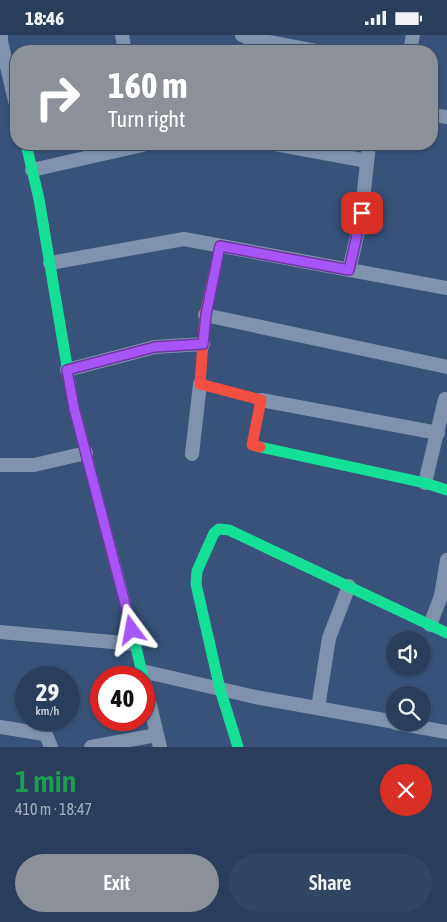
<!DOCTYPE html>
<meta charset="utf-8">
<style>
:root{--surface:#2a3e5b;--page:#324561;--text:#f1f3f6;--muted:#a5aebb;--line:#465771;--accent:#8c9099}
body{margin:0;font-family:"Asap Condensed",sans-serif;background:var(--page);color:var(--text);height:100vh;display:flex;flex-direction:column;font-size:19px;white-space:nowrap}
*{box-sizing:border-box;margin:0}
p{font-size:16px;color:var(--muted)}
.icon{flex:none;width:28px;height:28px;fill:none;stroke:currentColor;stroke-width:2;stroke-linecap:round;stroke-linejoin:round}
.map{position:relative;height:712px;overflow:hidden}
.side{display:flex;flex-direction:column;background:var(--surface);flex:1}
.side>*{flex:none}
.guide{position:absolute;left:10px;top:10px;width:428px;height:105px;border-radius:20px;box-shadow:0 1px 4px #0004,0 0 0 1px var(--line);background:#8c9099;color:#fff;overflow:hidden}
.tools{position:absolute;left:386px;top:596px;display:grid;gap:10px}
.tools a{display:grid;place-items:center;width:45px;height:45px;border-radius:50%;background:var(--surface);box-shadow:0 1px 4px #0004,0 0 0 1px var(--line);font-size:25px}
.speed{position:absolute;left:15px;top:631px;display:flex;gap:10px;font-size:25px;font-weight:700;text-align:center}
.speed>*{display:grid;place-content:center;width:65px;height:65px;border-radius:50%;background:var(--surface);box-shadow:0 1px 4px #0004,0 0 0 1px var(--line);line-height:1}
.speed small{font-size:12px;font-weight:400}
.speed .limit{border:8px solid #d22;background:#fff;color:#111}
.pin{position:absolute;display:grid;place-items:center;width:42px;height:42px;color:#fff;margin:-21px;border-radius:10px;box-shadow:0 2px 8px #0006}
.me{position:absolute;width:55px;margin:-28px;rotate:347deg;stroke-linejoin:round;filter:drop-shadow(0 0 4px #0008)}
.turn{display:flex;align-items:center;gap:18px;height:105px;padding:0 15px;font-size:22px}
.turn .icon{width:65px;height:65px;stroke-width:2.5}
.turn b{display:block;font-size:35px;line-height:42px}
.round{display:grid;place-items:center;flex:none;width:52px;height:52px;border-radius:26px;background:var(--page)}
.headline{display:flex;align-items:center;justify-content:space-between;height:85px;padding:0 15px}
h1{font-size:30px;font-weight:600;line-height:38px;color:#1e9e55}
.cta{display:flex;gap:10px;margin-top:auto;padding:10px 15px}
.cta a{flex:1;height:58px;border-radius:30px;background:var(--accent);color:#fff;font-size:20px;font-weight:600;line-height:58px;text-align:center}
.cta a+a{background:var(--page);color:var(--text)}
.status{display:flex;justify-content:space-between;align-items:center;height:35px;padding:0 25px;background:var(--surface);direction:ltr}
.status svg{height:14px;fill:currentColor}
.map>svg:first-child{display:block}
</style>
<div class="status"><b>18:46</b><svg viewBox="0 0 49 12"><path d="M0 12V9h3v3zM5 12V6h3v6zM10 12V3h3v9zM15 12V0h3v12zM26 1h20v11H26zM47 4h2v5h-2z"/></svg></div>
<div class="map">
<svg width="447" height="712" viewBox="0 0 447 712">
<rect width="100%" height="100%" fill="#385279"/>
<g fill="none" stroke-linecap="round" stroke-linejoin="round">
<g stroke="#8193ac" stroke-width="14">
<polyline points="1,0 1,6 16,70"/>
<polyline points="122,0 125,16"/>
<polyline points="242,0 248,3 316,16"/>
<polyline points="410,16 413,0"/>
<polyline points="431,80 447,82"/>
<polyline points="275,109 367,126"/>
<polyline points="32,135 147,109"/>
<polyline points="50,228 184,204 447,253"/>
<polyline points="349,235 361,184 369,109"/>
<polyline points="205,280 447,332"/>
<polyline points="67,335 155,312 203,309"/>
<polyline points="261,365 438,398"/>
<polyline points="192,419 200,349"/>
<polyline points="0,430 34,430 86,418"/>
<polyline points="425,448 445,364"/>
<polyline points="430,590 441,561 447,525"/>
<polyline points="0,597 135,609"/>
<polyline points="142,636 255,662 395,687"/>
<polyline points="144,645 160,712"/>
<polyline points="318,673 329,603 349,551"/>
<polyline points="396,688 447,697"/>
<polyline points="0,692 44,699 47,702 51,712"/>
<polyline points="91,712 157,700"/>
</g>
<g stroke="#16e098" stroke-width="11">
<polyline points="26,109 39,164 74,373 125,566 143,642"/>
<polyline points="260,412 425,448 447,455"/>
<polyline points="238,712 220,654 196,549 197,536 214,498 219,494 229,495 447,598"/>
</g>
<polyline stroke="#f24e42" stroke-width="11" points="220,211 205,280 200,349 261,365 252,410 260,412"/>
</g>
<g fill="none" stroke-linecap="round" stroke-linejoin="round">
<defs>
<polyline id="route" points="132,595 74,373 67,335 155,312 203,309 206,280 220,211 349,235 362,178"/>
</defs>
<use href="#route" stroke="#6d37a1" stroke-width="12"/>
<use href="#route" stroke="#a855f7" stroke-width="9"/>
</g>
</svg>
<div class="tools">
<a><svg class="icon" aria-label="sound" viewBox="0 0 24 24"><path d="M4 9h4l5-4v14l-5-4H4zM17 9q2 3 0 6"/></svg></a>
<a><svg class="icon" aria-label="search" viewBox="0 0 24 24"><circle cx="10" cy="10" r="6"/><path d="M15 15l6 6"/></svg></a>
</div>
<div class="speed"><div>29<small>km/h</small></div><div class="limit">40</div></div>
<div class="pin" style="left:362px;top:178px;background:#d93025"><svg class="icon" aria-label="arrive" viewBox="0 0 24 24"><path d="M6 21V4h12l-3 4 3 4H6"/></svg></div>
<svg class="me" style="left:132px;top:595px" viewBox="-20 -20 40 40"><path d="M0-17L14 15 0 8-14 15z" fill="#a855f7" stroke="#fff" stroke-width="4"/></svg>
<div class="guide">
<div class="turn"><svg class="icon" aria-label="right" viewBox="0 0 24 24"><path d="M7 20v-9h11M14 6l5 5-5 5"/></svg><div><b>160 m</b>Turn right</div></div>
</div>
</div>
<section class="side">
<div class="headline"><div><h1>1 min</h1><p>410 m · 18:47</p></div><a class="round" style="background:#d93025;color:#fff"><svg class="icon" aria-label="close" viewBox="0 0 24 24"><path d="M6 6l12 12M18 6L6 18"/></svg></a></div>
<div class="cta"><a>Exit</a><a>Share</a></div>
</section>
